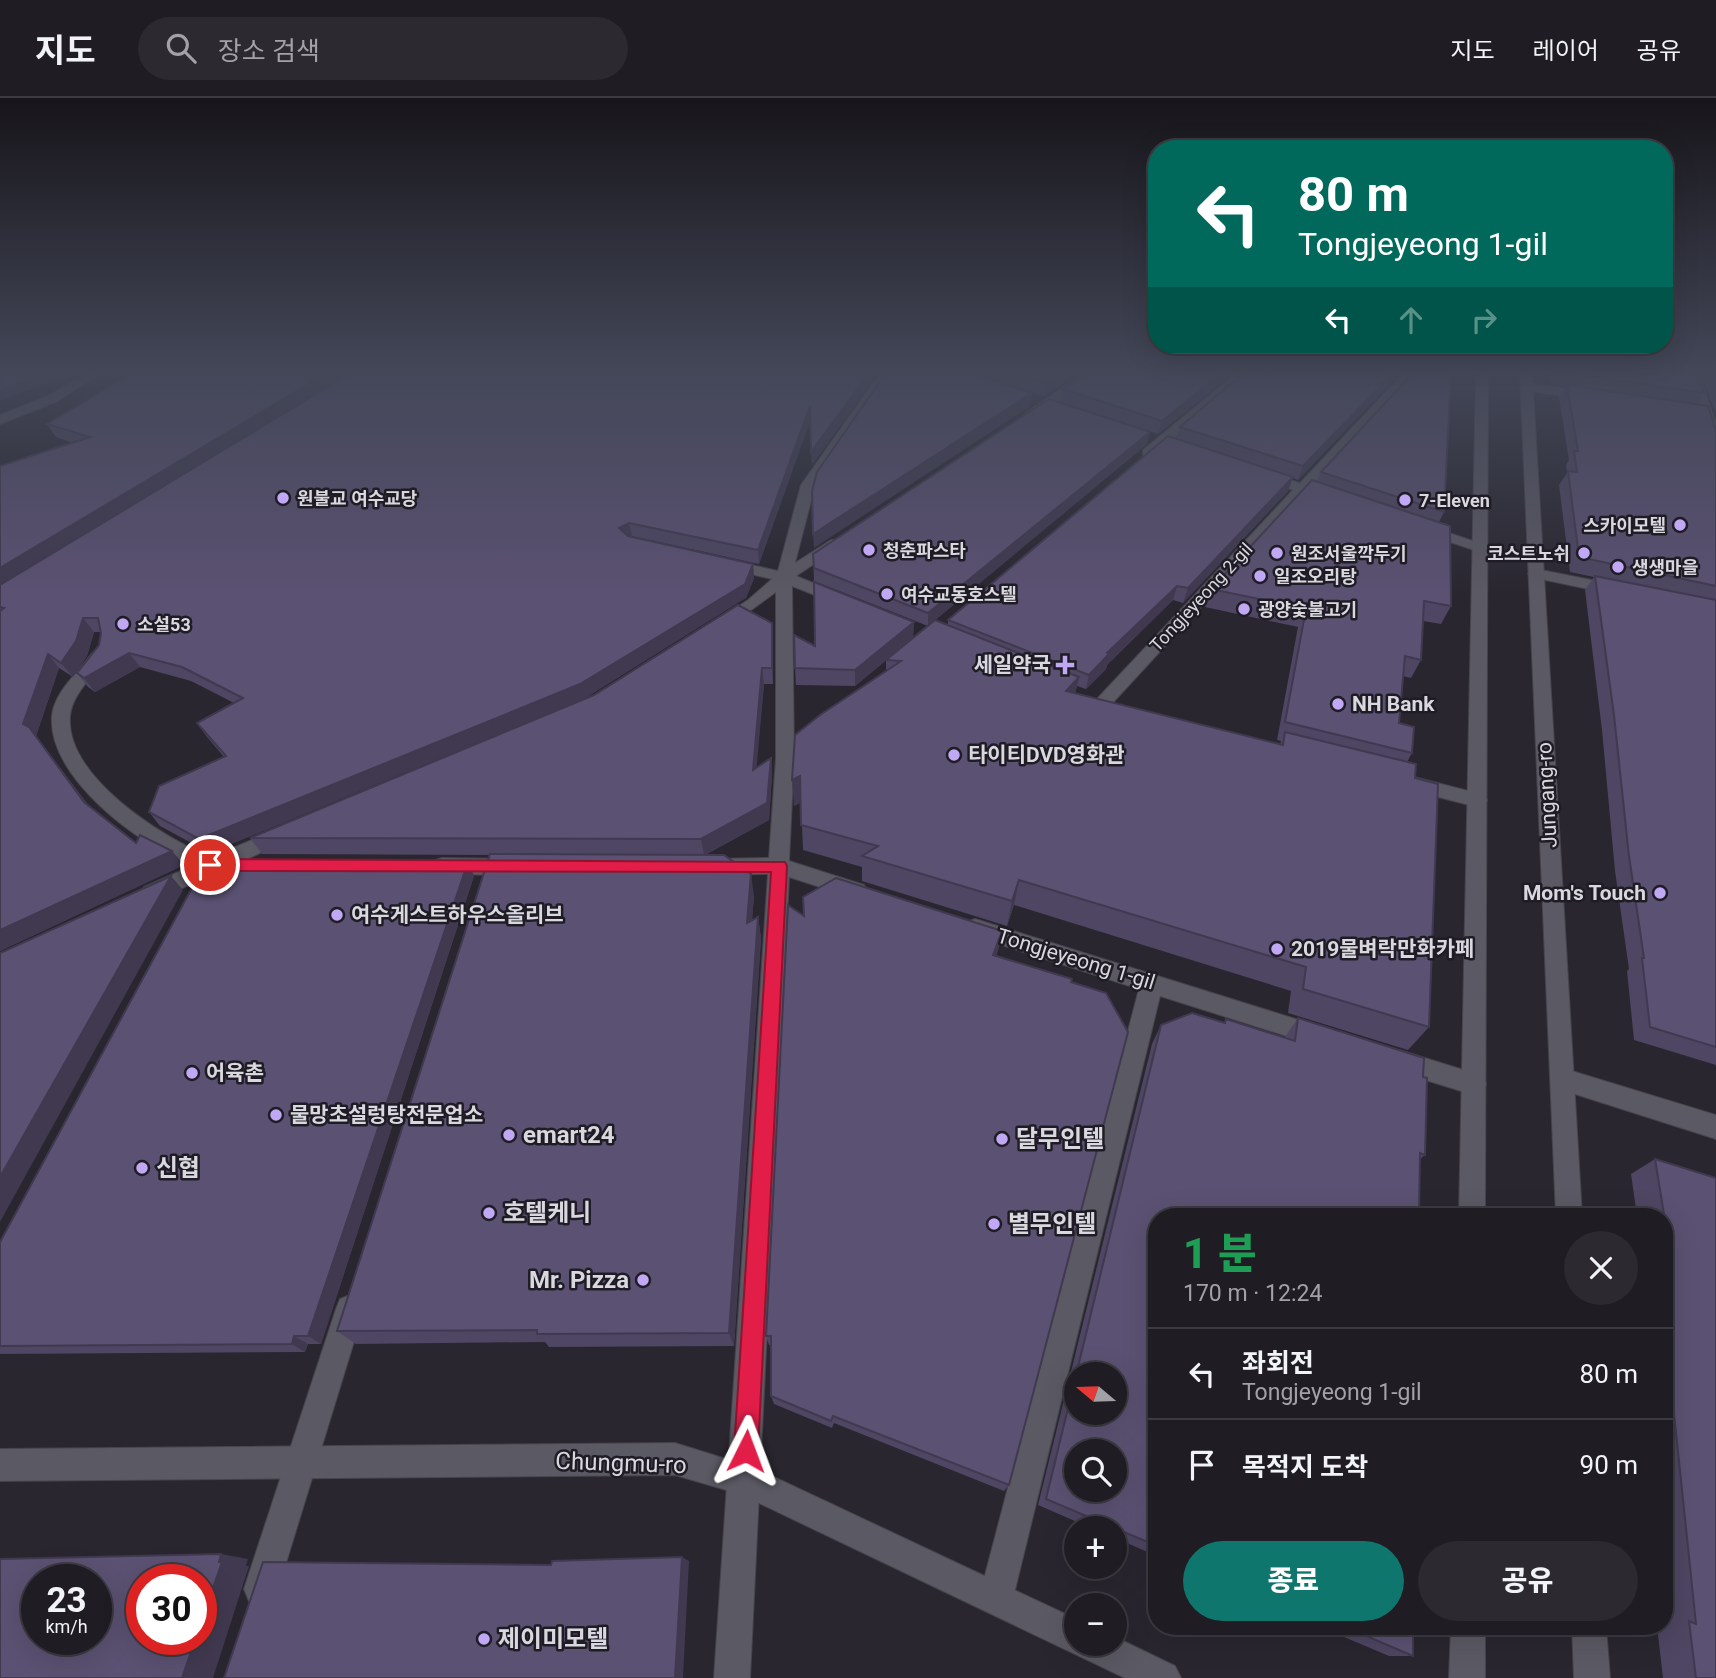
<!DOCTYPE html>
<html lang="ko">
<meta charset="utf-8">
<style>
:root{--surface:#1f1c23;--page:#2c2930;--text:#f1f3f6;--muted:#a1a1a6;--line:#3c3a41;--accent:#0f766e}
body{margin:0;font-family:Roboto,"Noto Sans KR",sans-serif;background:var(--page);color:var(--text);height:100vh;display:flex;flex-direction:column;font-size:26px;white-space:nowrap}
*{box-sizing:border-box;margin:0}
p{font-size:23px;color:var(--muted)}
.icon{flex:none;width:38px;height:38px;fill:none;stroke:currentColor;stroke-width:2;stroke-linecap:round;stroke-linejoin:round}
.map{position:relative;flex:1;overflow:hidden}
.drawer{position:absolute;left:1148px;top:1110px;width:525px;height:427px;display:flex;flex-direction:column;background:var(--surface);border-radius:28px;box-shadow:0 7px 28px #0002,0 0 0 2px var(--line)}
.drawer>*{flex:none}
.banner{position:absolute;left:1148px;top:42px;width:525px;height:214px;border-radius:28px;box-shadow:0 7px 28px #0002,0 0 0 2px var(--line);background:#00695c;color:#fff;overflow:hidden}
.needle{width:46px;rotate:289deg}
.tools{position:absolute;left:1064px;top:1264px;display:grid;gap:14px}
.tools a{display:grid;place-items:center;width:63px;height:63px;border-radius:50%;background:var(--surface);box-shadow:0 7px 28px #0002,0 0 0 2px var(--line);font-size:35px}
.speed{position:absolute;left:21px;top:1466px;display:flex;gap:14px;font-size:35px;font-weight:700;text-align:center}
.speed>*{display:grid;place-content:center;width:91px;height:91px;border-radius:50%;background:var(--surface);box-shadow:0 7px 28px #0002,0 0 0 2px var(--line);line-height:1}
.speed small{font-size:18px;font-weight:400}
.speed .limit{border:10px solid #d22;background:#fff;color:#111}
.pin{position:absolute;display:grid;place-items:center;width:60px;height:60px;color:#fff;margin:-30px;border:4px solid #fff;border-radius:50%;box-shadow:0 2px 7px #0007}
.me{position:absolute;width:77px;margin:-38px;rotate:3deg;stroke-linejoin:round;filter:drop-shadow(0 0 5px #0008)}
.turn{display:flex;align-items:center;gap:24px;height:147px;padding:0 35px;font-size:32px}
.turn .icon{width:91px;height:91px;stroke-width:2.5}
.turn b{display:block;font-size:49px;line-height:60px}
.lanes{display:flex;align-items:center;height:66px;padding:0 35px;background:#0003;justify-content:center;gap:35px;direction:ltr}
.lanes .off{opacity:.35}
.round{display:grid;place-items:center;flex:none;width:74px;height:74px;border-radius:37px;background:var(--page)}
.headline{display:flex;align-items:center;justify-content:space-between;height:119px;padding:0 35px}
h1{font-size:42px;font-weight:800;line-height:52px;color:#1e9e55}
.action{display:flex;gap:14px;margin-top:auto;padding:14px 35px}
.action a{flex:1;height:80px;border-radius:42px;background:var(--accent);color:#fff;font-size:28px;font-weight:800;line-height:80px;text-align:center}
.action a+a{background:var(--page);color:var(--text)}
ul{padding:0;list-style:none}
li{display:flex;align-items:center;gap:21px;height:91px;padding:0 35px;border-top:2px solid var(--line)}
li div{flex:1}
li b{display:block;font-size:26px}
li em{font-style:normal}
header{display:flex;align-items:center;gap:42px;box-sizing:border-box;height:98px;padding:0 35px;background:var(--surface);border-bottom:2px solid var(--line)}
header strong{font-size:33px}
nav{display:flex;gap:38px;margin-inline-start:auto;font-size:24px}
.search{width:490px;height:63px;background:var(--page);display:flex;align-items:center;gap:18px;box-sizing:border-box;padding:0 24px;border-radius:38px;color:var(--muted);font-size:26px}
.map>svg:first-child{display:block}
</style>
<header>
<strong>지도</strong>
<div class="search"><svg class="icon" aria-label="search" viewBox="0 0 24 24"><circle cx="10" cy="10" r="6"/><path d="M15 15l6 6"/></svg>장소 검색</div>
<nav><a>지도</a><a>레이어</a><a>공유</a></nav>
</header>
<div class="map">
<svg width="1716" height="1580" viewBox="0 0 1716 1580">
<rect width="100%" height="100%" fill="#29262f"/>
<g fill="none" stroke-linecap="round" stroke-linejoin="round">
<defs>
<g id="street">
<polygon points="86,275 100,275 58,303 0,326 0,317 50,297"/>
<polygon points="880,275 892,275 815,387 795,465 831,442 841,442 843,445 841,448 796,478 847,499 849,502 847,505 835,505 792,488 794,660 789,763 864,787 868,793 864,799 857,801 789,779 750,1580 714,1580 768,776 711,777 704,775 701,769 704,763 711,761 769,760 776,660 776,494 729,528 717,528 715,525 717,522 748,502 772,481 720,469 717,466 725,461 778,473 801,387"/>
<polygon points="1084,275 1098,275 1034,321 1026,321 1026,315"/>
<polygon points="1237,275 1250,275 1153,358 1143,358 1143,352"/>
<polygon points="1404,275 1416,275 1312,389 1334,396 1334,402 1329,403 1305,396 1107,611 1095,611 1092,607 1095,603 1293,392 1258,381 1258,375 1263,374 1300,385"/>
<polygon points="1687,275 1699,275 1716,326 1716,350 1709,346"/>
<polygon points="1527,285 1589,294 1595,298 1589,302 1523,292 1521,289"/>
<polygon points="1422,426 1485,447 1487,450 1480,454 1417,433 1415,430 1417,427"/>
<polygon points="1536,471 1617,487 1625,492 1617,497 1531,479 1528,476 1531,473"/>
<path d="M98 554 106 559C95 576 72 596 70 618 65 678 162 740 211 759L281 730 288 732 291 737 288 742 243 763 245 767 242 773 216 775 158 801 151 803 144 801 140 795 144 789 192 768C141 748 47 680 52 618 54 594 79 574 92 555Z"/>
<polygon points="1410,678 1484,697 1487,702 1484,707 1477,709 1403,690 1400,685 1403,680"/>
<polygon points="442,760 515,761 522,763 525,769 522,775 515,777 442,776 435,774 432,768 435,762"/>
<polygon points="975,821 1318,928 1326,931 1330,938 1326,945 1318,948 1160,898 1013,1500 1008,1512 996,1517 984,1512 979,1500 1139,891 967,836 964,830 967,824"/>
<polygon points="1399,952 1483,978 1486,986 1483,994 1474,997 1390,971 1387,963 1390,955"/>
<polygon points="1562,970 1716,1017 1716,1041 1553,989 1550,981 1553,973"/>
<polygon points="350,1197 360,1201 364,1211 278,1491 273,1503 261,1508 249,1503 244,1491 336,1211 340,1201"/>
</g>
<g id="secondary">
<polygon points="1476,275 1488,275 1485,1118 1459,1118"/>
<polygon points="1520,275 1532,275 1582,1118 1556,1118"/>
<polygon points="675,1345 755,1370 1076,1521 1076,1545 1115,1545 1115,1539 1175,1568 1181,1580 1125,1580 740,1396 675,1377 0,1383 0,1351"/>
<polygon points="1451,1528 1485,1528 1485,1580 1449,1580"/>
<polygon points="1572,1528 1606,1528 1610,1580 1574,1580"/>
</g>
</defs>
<use href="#street" stroke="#45434b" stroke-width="2"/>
<use href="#secondary" stroke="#45434b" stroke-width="2"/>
<use href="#street" fill="#5b5963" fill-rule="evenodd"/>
<use href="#secondary" fill="#5b5963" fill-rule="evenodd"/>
</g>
<g fill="#4e4662">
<polygon points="132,275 878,275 812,367 810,322 759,466 632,438 753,466 754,480 746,500 210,755 160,728 149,714 224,659 207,639 197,625 234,605 191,583 140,569 95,594 88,589 77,575 99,547 101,534 94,534 87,558 73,579 59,570 36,638 89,708 136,745 172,753 184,767 0,853 0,368 73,345 56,339 47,326"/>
<polygon points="972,275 1079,275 1044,298"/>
<polygon points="1087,275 1233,275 1158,336 1061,304 1063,291"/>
<polygon points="1243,275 1400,275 1298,382 1293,380 1288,393 1183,505 1173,502 1107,567 1106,571 1086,591 1077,588 1075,595 1280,646 1281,643 1277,642 1298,529 1205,509 1211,491 1317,383 1321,374 1444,414 1439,424 1451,508 1441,526 1423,523 1421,562 1411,580 1403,578 1399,625 1412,655 1407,664 1415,680 1429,929 1408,952 1288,915 1291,893 1014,807 1007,828 862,783 862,769 803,752 801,704 794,708 886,573 886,562 948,527 948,522 1176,341 1180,329"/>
<polygon points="1549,275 1697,275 1704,295 1697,306 1716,333 1716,967 1634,942 1627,873 1629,871 1615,773 1602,632 1585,492 1594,479 1570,474 1559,387 1567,375 1566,367 1569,362 1559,300 1566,288 1551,286"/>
<polygon points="1700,275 1716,275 1716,313 1714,311"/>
<polygon points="1147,346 928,528 814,483 813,456"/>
<polygon points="914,524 913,540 855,588 796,587 795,570 815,548"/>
<polygon points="773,542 773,586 764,586 756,669 771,660 772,676 769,722 705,757 754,798 752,822 758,819 761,840 734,1248 549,1249 545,1244 356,1246 337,1233 490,757 262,756 250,740"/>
<polygon points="474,778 321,1246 308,1246 305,1254 0,1256 0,1144"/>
<polygon points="804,818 1002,833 999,849 996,858 1009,1387 1004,1393 834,1325 832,1330 774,1306 771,1298 771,1247 769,1247 766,1238"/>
<polygon points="1298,920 1423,979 1425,1057 1420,1061 1157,1118 1157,1458 1115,1440 1115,1430 1091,1430 1038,1407 1152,946 1161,927 1224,925 1226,921 1285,939"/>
<polygon points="1655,1061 1716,1080 1716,1580 1663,1580 1657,1528 1664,1528 1664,1118 1637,1118 1631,1076"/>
<polygon points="1318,1528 1413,1528 1413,1558 1389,1558"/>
</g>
<g fill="#403950">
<polygon points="45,275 74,275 0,303 0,292"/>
<polygon points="327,275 353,275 0,491 0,470"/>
<polygon points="869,275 878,275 812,367 811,354"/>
<polygon points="1062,275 1079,275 1044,298 1046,285"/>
<polygon points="1221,275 1233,275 1158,336 1162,323"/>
<polygon points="1393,275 1400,275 1298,382 1303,368"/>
<polygon points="1032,295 1030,308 814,450 813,436"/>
<polygon points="810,308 811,321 759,466 758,452"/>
<polygon points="1150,334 1147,346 928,528 928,515"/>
<polygon points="1293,379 1288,393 1183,505 1188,490"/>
<polygon points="629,425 632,438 622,444 619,430"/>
<polygon points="753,466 754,480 746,500 584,601 210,755 199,741"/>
<polygon points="1177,488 1173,502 1107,567 1106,571 1086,591 1089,577 1107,555"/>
<polygon points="83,520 94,534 87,558 73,579 61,565"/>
<polygon points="914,524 913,540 855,588 855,572"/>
<polygon points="772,525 773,542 773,586 772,570"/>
<polygon points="129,555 140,569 95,594 84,580"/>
<polygon points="48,556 59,570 36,638 96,718 84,704 23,626"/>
<polygon points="762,570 764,586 755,688 753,672"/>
<polygon points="1079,579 1073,605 1066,593"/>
<polygon points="771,660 772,676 769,722 704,757 701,741"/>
<polygon points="800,678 802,704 794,708 792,682"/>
<polygon points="172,753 184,767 0,853 0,832"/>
<polygon points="468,764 474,778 321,1246 308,1238"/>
<polygon points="751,776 754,798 750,846 747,825"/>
<polygon points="171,778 183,792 0,1124 0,1079"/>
<polygon points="1019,782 1014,807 1007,828 1012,803"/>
<polygon points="758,819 761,840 734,1248 729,1235"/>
<polygon points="1002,833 999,849 990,873 993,857"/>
<polygon points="294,1238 308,1246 305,1254 292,1246"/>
<polygon points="221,1456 248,1461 246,1468 249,1468 213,1580 182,1580 195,1542 201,1542 201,1524"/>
<polygon points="682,1459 689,1463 683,1580 675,1580"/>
</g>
<g fill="#5b5172" stroke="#403950" stroke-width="2" fill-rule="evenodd">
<polygon points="0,275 45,275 0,292"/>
<polygon points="132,275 327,275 0,470 0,368 90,339 47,326"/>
<polygon points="351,275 869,275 811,354 810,308 758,452 629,425 619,430 628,438 753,466 745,486 580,586 199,741 149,714 159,688 226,658 197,625 243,600 182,569 129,555 84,580 77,575 99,547 101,535 98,520 83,520 76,543 61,565 48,556 23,626 29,629 84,704 136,745 140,737 172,753 0,832 0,513 4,510 0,509 0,487"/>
<polygon points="886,275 969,275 1032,295 813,436 812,393 817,374"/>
<polygon points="1013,275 1062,275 1046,285"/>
<polygon points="1087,275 1221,275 1162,323 1063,291"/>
<polygon points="1243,275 1393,275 1303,368 1180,329"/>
<polygon points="1413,275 1451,275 1444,414 1321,374"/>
<polygon points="1572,275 1697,275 1704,295"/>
<polygon points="1567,287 1708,308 1716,333 1716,488 1579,459 1568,373 1577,374 1574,353 1578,353"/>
<polygon points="1049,301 1150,334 928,515 814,470 813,456"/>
<polygon points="1168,338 1293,379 1188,490 1177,488 1107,555 1109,556 1089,577 948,522"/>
<polygon points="1312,382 1450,428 1451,508 1424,503 1421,562 1405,558 1399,625 1414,629 1412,655 1285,624 1306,511 1211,491"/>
<polygon points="1595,478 1716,502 1716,949 1650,929 1642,860 1644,860 1629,758 1614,617"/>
<polygon points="814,484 914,524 855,572 795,570 794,537 815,548"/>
<polygon points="738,507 772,525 772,570 762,570 753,672 771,660 767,705 701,741 250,740 594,597"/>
<polygon points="935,522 1079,579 1066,593 1283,647 1285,634 1416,666 1415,680 1438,686 1429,929 1303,891 1306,869 1019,782 1012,803 862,758 878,748 801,727 800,678 792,682 795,637 820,617 901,563 886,562"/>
<polygon points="490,756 724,757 751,776 747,825 758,819 729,1235 537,1236 537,1232 337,1233"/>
<polygon points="206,764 468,764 308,1238 294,1238 292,1246 0,1248 0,1144"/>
<polygon points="171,778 0,1079 0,855"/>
<polygon points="836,780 1002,833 993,857 1072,881 1071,884 1106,895 1128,934 1009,1387 833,1318 831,1323 771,1298 771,1238 766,1238 788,807 804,818 803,799"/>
<path d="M1192 915 1225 925 1226 921 1295 943 1298 920 1424 960 1423 979 1427 980 1425 1057 1420 1055 1419 1118H1157V1448L1046 1401 1161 927ZM1076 1276H1115V1314H1076ZM1076 1353H1115V1391H1076Z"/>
<polygon points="1655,1061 1716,1080 1716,1580 1696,1580 1689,1523 1696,1526 1664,1220 1664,1151 1670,1153"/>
<path d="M221 1456 219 1464H222L201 1524V1482H142V1542H195L182 1580H0V1461ZM37 1482H96V1542H37Z"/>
<polygon points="682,1459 675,1580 224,1580 263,1464 551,1467 552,1463"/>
<polygon points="1343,1528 1413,1528 1413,1558"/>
</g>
<linearGradient id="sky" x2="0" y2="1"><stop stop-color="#17151a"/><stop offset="0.55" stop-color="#434758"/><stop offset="1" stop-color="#434758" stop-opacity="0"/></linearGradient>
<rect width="1716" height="496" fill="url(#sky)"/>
<polygon fill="#e11d48" stroke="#92132f" stroke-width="2" points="210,761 785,764 787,768 758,1353 754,1361 746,1365 738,1361 734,1353 771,774 210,773 203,767"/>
<g fill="#c0a8f4" stroke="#1f1c25" stroke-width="2.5">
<circle cx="283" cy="400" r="7"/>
<circle cx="1405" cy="402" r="7"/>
<circle cx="1680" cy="427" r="7"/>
<circle cx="869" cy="452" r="7"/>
<circle cx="1277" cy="455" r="7"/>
<circle cx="1584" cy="455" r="7"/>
<circle cx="1618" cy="469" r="7"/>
<circle cx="1260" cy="478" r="7"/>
<circle cx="887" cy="496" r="7"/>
<circle cx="1244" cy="511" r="7"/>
<circle cx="123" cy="526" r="7"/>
<path d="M1061.5 556.5h7v7h7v7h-7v7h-7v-7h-7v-7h7z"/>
<circle cx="1338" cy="606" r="7"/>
<circle cx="954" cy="657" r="7"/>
<circle cx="1660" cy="795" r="7"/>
<circle cx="337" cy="817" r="7"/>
<circle cx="1277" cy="851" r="7"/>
<circle cx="192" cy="975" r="7"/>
<circle cx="276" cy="1017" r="7"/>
<circle cx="509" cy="1037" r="7"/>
<circle cx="1002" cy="1041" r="7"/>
<circle cx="142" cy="1070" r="7"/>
<circle cx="489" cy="1115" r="7"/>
<circle cx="994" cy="1126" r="7"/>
<circle cx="643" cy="1182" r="7"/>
<circle cx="484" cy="1541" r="7"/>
</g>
<g text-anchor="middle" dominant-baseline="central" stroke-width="5" stroke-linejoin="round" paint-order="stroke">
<g font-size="18" font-weight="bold" fill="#d9d8de" stroke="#1f1c25" text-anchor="start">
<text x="297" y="400">원불교 여수교당</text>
<text x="1419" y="402">7-Eleven</text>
<text x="1666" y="427" text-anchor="end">스카이모텔</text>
<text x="883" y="452">청춘파스타</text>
<text x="1291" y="455">원조서울깍두기</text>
<text x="1570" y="455" text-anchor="end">코스트노쉬</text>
<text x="1632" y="469">생생마을</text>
<text x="1274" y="478">일조오리탕</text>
<text x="901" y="496">여수교동호스텔</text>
<text x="1258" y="511">광양숯불고기</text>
<text x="137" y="526">소설53</text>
</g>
<g font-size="18" fill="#d9d8de" stroke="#1f1c25">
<text transform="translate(1201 499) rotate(-47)">Tongjeyeong 2-gil</text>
</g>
<g font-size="21" font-weight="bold" fill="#d9d8de" stroke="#1f1c25" text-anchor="start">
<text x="1051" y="567" text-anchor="end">세일약국</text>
<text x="1352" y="606">NH Bank</text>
<text x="968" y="657">타이티DVD영화관</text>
<text x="1646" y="795" text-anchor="end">Mom's Touch</text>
<text x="351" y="817">여수게스트하우스올리브</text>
<text x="1291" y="851">2019물벼락만화카페</text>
<text x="206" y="975">어육촌</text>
<text x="290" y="1017">물망초설렁탕전문업소</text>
</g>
<g font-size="21" fill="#d9d8de" stroke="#1f1c25">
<text transform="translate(1547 697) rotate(-93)">Jungang-ro</text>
<text transform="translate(1076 861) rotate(17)">Tongjeyeong 1-gil</text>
</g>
<g font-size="24" font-weight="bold" fill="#d9d8de" stroke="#1f1c25" text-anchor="start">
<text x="523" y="1037">emart24</text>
<text x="1016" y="1041">달무인텔</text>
<text x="156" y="1070">신협</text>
<text x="503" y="1115">호텔케니</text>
<text x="1008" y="1126">별무인텔</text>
<text x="629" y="1182" text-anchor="end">Mr. Pizza</text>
<text x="498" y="1541">제이미모텔</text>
</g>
<g font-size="24" fill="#d9d8de" stroke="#1f1c25">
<text transform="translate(621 1365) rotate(2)">Chungmu-ro</text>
</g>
</g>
</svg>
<div class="tools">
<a><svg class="needle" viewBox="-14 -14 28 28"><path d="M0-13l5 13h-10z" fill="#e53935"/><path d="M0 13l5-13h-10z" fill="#a1a1a6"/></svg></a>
<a><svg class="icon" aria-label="search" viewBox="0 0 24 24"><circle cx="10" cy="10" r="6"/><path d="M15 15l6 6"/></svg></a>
<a>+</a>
<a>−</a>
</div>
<div class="speed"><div>23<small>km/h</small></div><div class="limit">30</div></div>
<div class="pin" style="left:210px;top:767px;background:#d93025"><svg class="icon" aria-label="arrive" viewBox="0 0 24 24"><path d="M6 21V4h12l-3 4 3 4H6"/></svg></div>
<svg class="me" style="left:746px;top:1353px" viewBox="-20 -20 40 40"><path d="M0-17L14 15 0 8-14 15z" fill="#e11d48" stroke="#fff" stroke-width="4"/></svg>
<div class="banner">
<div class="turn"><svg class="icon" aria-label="left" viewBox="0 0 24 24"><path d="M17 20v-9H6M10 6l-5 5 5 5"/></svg><div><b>80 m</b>Tongjeyeong 1-gil</div></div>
<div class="lanes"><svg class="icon" aria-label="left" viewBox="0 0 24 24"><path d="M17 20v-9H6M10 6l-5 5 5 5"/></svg><svg class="icon off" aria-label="ahead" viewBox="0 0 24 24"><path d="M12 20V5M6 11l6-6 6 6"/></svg><svg class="icon off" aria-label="right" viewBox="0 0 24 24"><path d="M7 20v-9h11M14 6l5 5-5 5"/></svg></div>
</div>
<section class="drawer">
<div class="headline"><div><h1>1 분</h1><p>170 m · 12:24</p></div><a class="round"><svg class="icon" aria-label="close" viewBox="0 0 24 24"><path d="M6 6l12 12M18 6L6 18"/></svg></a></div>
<ul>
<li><svg class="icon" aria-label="left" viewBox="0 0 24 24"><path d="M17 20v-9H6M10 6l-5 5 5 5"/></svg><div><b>좌회전</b><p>Tongjeyeong 1-gil</p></div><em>80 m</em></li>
<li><svg class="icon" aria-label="arrive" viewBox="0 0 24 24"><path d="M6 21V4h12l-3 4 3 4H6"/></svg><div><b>목적지 도착</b></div><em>90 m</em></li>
</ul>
<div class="action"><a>종료</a><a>공유</a></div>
</section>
</div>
